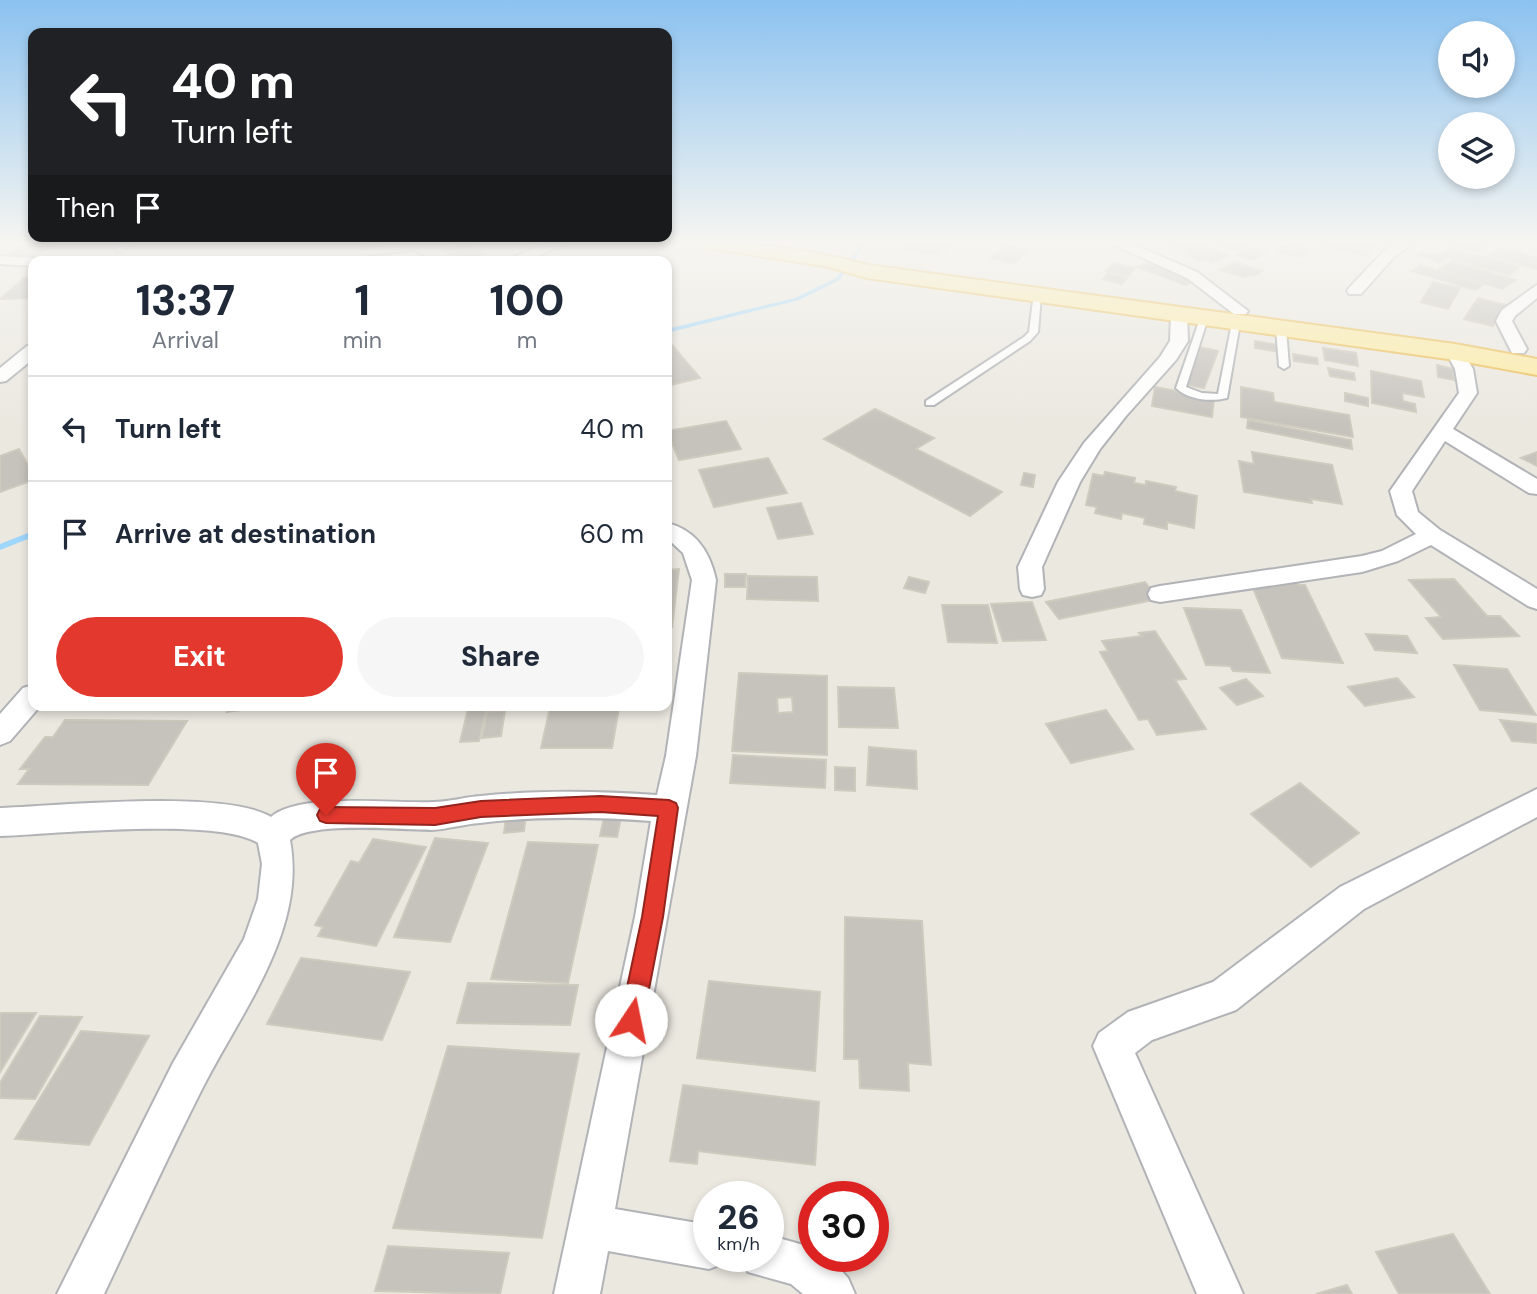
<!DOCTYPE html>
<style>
:root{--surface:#fff;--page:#f6f6f7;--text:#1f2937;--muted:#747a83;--line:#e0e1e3;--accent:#e2382e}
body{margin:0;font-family:"DM Sans",sans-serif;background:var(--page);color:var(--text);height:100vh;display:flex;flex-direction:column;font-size:26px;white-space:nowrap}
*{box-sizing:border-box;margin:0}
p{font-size:23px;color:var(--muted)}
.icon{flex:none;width:38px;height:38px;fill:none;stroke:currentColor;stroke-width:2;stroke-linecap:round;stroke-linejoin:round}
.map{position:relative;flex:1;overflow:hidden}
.drawer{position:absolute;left:28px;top:256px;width:644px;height:455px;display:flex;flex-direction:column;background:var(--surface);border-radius:14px;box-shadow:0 4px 10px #0003}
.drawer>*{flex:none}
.top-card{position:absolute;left:28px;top:28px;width:644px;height:214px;border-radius:14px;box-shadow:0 4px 10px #0003;background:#202124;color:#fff;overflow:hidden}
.fabs{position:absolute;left:1438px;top:21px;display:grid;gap:14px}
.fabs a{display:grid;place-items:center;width:77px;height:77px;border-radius:50%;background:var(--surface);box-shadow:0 4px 10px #0003;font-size:35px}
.speed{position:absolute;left:693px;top:1181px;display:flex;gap:14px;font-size:35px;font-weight:700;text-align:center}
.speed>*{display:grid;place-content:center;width:91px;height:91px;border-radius:50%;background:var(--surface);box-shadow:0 4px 10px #0003;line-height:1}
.speed small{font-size:18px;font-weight:400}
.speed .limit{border:10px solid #d22;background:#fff;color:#111}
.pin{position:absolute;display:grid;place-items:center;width:60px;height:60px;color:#fff;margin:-72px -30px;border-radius:50% 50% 50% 0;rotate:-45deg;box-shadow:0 0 7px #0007}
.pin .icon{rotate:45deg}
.me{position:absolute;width:77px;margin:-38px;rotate:11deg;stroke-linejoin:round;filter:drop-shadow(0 0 5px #0008)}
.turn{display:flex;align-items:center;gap:24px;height:147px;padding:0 28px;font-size:32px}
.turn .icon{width:91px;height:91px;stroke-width:2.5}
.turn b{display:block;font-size:49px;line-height:60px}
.then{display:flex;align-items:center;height:66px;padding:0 28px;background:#0003;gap:14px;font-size:26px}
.eta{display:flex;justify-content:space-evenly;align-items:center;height:119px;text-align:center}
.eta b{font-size:42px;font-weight:800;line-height:49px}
.action{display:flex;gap:14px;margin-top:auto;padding:14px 28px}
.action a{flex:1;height:80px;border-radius:42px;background:var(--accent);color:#fff;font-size:28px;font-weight:800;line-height:80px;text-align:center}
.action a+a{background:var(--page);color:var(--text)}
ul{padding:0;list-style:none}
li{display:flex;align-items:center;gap:21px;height:105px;padding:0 28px;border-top:2px solid var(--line)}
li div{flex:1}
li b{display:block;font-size:26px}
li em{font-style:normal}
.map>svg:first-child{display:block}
</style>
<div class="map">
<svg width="1537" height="1294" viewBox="0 0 1537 1294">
<rect width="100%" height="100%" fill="#ebe8e0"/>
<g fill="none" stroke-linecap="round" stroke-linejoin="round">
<g fill="#9fd6fc" fill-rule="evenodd">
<polygon points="862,243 867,243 840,280 799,300 667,333 667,329 795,298 836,278"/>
<polygon points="33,531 33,537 0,550 0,544"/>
</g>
</g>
<g fill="#c6c3bd" stroke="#cfcabe" stroke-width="2" fill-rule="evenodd">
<polygon points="365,243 384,243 370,251 356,248"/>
<polygon points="900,243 933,243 949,246 946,251"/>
<polygon points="1165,243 1200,243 1230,255 1212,262 1205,259 1200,261 1189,256 1193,254"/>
<polygon points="1216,243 1243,243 1249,245 1237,251"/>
<polygon points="1314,243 1365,243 1374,246 1364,256"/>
<polygon points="1448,243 1486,243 1477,252"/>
<polygon points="24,244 53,246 29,260 0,259"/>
<polygon points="461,244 488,253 470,261 443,251"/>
<polygon points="907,245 940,251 936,255 904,249"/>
<polygon points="1004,245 1027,250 1015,263 991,258"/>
<polygon points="1286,245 1293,247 1298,245 1313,249 1299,257 1277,251"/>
<polygon points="1251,248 1266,253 1251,260 1236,255"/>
<polygon points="1450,248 1519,267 1509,275 1439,255"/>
<polygon points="1499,248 1537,258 1537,269 1489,256"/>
<polygon points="1422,252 1446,258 1441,262 1417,255"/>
<polygon points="1453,261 1516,280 1502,289 1438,270"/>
<polygon points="1149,262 1197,280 1185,285 1137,267"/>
<polygon points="1236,262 1262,271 1254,276 1249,275 1244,277 1220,270"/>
<polygon points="1114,263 1135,268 1128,276 1106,271"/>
<polygon points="1420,265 1483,285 1475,290 1412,271"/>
<polygon points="1108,273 1127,278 1122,284 1103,279"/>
<polygon points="33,277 33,294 29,298 0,299 24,278"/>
<polygon points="1433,282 1460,288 1448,309 1421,302"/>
<polygon points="1478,298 1506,305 1493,326 1464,319"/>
<polygon points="667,339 700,378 667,386"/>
<polygon points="1255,341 1278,345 1279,352 1255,348"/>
<polygon points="1199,347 1218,351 1204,388 1184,384"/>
<polygon points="1323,348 1356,353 1358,366 1325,360"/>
<polygon points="1293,354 1317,358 1318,364 1294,361"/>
<polygon points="1437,365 1453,369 1454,380 1438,377"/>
<polygon points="1328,368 1354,373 1355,380 1330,376"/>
<polygon points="1371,371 1421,381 1424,397 1402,393 1403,401 1415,404 1416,412 1372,403"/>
<polygon points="1155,387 1214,398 1212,417 1152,406"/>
<polygon points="1241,387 1273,393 1274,402 1349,415 1353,437 1241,417"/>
<polygon points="1345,393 1368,398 1368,406 1345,401"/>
<polygon points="875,409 934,438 916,449 1002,492 970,516 824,439"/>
<polygon points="1248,420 1351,440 1352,449 1247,428"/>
<polygon points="726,421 741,449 679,460 667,431"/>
<polygon points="19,449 33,474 33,480 0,492 0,456"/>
<polygon points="1252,452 1332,465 1342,504 1311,499 1312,503 1244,492 1239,461 1254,464"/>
<polygon points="1537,452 1537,466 1521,458"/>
<polygon points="768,458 787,493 714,507 699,470"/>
<polygon points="1105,472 1135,478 1134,483 1146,485 1146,481 1176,487 1175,491 1197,496 1194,528 1167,522 1167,529 1144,524 1145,518 1122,513 1121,519 1095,513 1097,507 1086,505 1093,474 1104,476"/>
<polygon points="1024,473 1035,475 1033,487 1021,485"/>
<polygon points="801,503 813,534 778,539 767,508"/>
<polygon points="679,569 672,627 667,627 667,570"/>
<polygon points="725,574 746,574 745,587 725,587"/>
<polygon points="748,576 817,577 818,601 747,599"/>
<polygon points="909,577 929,582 925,593 904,588"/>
<polygon points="1454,579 1487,616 1500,616 1519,636 1443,639 1426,618 1441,617 1409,580"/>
<polygon points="1250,581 1296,581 1298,585 1305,585 1343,663 1282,658"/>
<polygon points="1145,582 1158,599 1059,619 1046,602"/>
<polygon points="1032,602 1046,640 1003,641 991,604"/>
<polygon points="942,605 988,605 997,643 948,642"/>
<polygon points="1184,608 1241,610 1270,673 1233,671 1230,666 1206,665"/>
<polygon points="1155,631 1186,679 1175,680 1206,729 1157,735 1148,719 1139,720 1100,652 1108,651 1102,641 1142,636 1139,633"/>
<polygon points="1366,634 1407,636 1417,653 1375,650"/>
<polygon points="1454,665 1507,669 1536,715 1480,710"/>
<path d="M739 673 827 676V755L732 751ZM792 697 793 712 778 713 777 698Z"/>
<polygon points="1397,678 1414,697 1365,706 1348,687"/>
<polygon points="1246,679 1263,696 1237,705 1220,688"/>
<polygon points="838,687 894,688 898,728 839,727"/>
<polygon points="229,705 275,705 227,712"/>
<polygon points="469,705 507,705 506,709 486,711 479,741 460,742"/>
<polygon points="550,708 619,708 612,748 541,748"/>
<polygon points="1106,710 1133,749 1071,763 1046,724"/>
<polygon points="505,711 501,736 482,738 487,712"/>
<polygon points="65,720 187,721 148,785 18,784 29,769 20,769 45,737 53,737"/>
<polygon points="1500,720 1537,724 1537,743 1512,741"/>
<polygon points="869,747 916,751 917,789 867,785"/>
<polygon points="733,755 826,760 825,788 730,783"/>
<polygon points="835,767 855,768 855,791 835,790"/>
<polygon points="1300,783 1359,833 1311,867 1251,814"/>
<polygon points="526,815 524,831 504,833 506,817"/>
<polygon points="604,817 621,818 617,837 600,836"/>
<polygon points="435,838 488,843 450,942 394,937"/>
<polygon points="373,839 426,847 376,946 318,936 323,927 315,925 351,861 359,863"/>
<polygon points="528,842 598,845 568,983 491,979"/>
<polygon points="845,917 922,921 931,1065 908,1063 909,1091 860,1088 859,1059 844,1059"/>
<polygon points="301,958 410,972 382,1040 267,1024"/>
<polygon points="709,981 820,992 815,1071 697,1058"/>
<polygon points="468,983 578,985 570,1025 457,1023"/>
<polygon points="0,1013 36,1013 0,1072"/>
<polygon points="40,1016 82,1017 35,1099 0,1098 0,1083"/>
<polygon points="81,1031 149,1036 89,1145 15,1139"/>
<polygon points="448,1046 579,1054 542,1238 393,1228"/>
<polygon points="683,1085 819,1102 815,1165 698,1151 697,1164 670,1161"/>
<polygon points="1453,1234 1490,1294 1399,1294 1376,1252"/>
<polygon points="388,1246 509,1253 500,1294 375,1291"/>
<polygon points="1347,1285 1352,1294 1316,1294"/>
</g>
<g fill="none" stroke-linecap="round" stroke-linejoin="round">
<defs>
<g id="service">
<polygon points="122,243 131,243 122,251 116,251 116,247"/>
<polygon points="1034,293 1041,295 1038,332 1030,341 934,405 926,405 926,401 1024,337 1029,332"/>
<path d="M1201 316 1208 318 1186 387 1202 393 1218 394 1232 323 1236 320 1240 323 1227 398C1210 402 1189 400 1176 388Z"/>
<polygon points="1281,326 1286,329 1289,366 1284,369 1279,366 1276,329"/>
</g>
<g id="minor">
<polygon points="545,243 566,243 527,261 506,261"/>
<polygon points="1110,243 1130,243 1197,272 1248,311 1246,314 1234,314 1187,278"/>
<polygon points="1396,243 1413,243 1394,257 1361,294 1349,294 1347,291 1349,288 1384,251"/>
<polygon points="414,252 430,261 362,261 369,257"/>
<polygon points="0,256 33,258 40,261 33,261 33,266 0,264"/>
<polygon points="1537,285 1537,298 1515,316 1512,321 1527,349 1524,353 1512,353 1496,321 1502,310"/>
<polygon points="1179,310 1187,315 1188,341 1176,360 1126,416 1100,449 1080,482 1042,567 1044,589 1041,595 1032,597 1023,595 1020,589 1018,567 1058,482 1084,443 1160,357 1170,341 1171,315"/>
<polygon points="33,345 33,359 6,381 0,382 0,368 27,346"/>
<polygon points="1455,347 1461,348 1473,369 1477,393 1453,429 1537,479 1537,494 1529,493 1445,441 1412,491 1418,512 1440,530 1537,589 1537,609 1528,606 1431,545 1398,561 1362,572 1160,602 1151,600 1148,594 1151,588 1160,586 1362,556 1382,551 1416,534 1397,515 1390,491 1459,393 1455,369 1446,352"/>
<path d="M667 523C696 530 710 552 716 580L696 756 615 1209 709 1225V1256H727L725 1263 709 1269 608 1251 600 1294H554L635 917 651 821C595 817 536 816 480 823 464 824 448 829 432 830 402 830 310 821 290 840 307 931 240 1013 201 1091 167 1158 136 1226 104 1294H57L173 1063 244 939 258 899 262 864 258 843C218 817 54 834 0 836V808C59 806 225 789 271 817 299 792 396 804 433 802 449 802 465 797 481 796 539 790 599 791 657 795L666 756 692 580 683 553 667 538Z"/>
<polygon points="33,685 33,705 41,705 10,741 0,745 0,714 23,688"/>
<polygon points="1537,789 1537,817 1364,909 1236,1010 1152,1040 1135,1053 1243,1294 1197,1294 1093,1046 1099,1033 1128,1012 1213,982 1340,887"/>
<polygon points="768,1235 814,1248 814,1256 828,1256 848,1278 855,1294 803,1294 791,1284 748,1272 742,1256 768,1256"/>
</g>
<path id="primary" d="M703 243C760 243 813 250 868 265L1455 344 1537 359V375L1455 360 867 278 825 266 713 249 706 247Z"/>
</defs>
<use href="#service" stroke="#b1b3b7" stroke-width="4"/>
<use href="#minor" stroke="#b1b3b7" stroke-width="4"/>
<use href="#primary" stroke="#ecbf58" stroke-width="4"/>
<use href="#service" fill="#fff" fill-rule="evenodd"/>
<use href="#minor" fill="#fff" fill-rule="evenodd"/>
<use href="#primary" fill="#fceba4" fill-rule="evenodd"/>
</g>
<linearGradient id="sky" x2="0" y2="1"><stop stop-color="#8bc2f0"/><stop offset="0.57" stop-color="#f6f5f1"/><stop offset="1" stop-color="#f6f5f1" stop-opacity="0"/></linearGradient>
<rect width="1537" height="424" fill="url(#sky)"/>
<polygon fill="#e2382e" stroke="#93241e" stroke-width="2" points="600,796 669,800 676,803 678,808 663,917 643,1020 639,1028 631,1031 623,1028 620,1020 642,917 658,816 600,812 481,817 435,825 326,823 320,821 317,815 320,809 326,807 435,808 481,801"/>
</svg>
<div class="fabs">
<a><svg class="icon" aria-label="sound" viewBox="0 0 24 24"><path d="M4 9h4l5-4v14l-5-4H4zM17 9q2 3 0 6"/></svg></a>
<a><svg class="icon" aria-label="layers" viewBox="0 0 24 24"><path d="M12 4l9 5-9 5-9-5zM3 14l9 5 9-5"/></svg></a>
</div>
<div class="speed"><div>26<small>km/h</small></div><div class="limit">30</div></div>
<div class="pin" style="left:326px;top:815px;background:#d93025"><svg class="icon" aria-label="arrive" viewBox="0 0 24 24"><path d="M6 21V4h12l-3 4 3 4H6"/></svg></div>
<svg class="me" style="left:631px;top:1020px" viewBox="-20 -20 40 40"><circle r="19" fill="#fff"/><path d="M0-13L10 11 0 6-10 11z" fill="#e2382e"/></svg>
<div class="top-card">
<div class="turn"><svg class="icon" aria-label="left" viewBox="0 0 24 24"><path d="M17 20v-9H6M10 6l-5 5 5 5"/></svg><div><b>40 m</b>Turn left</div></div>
<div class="then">Then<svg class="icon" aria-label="arrive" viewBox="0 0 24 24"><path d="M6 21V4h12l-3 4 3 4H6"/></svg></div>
</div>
<section class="drawer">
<div class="eta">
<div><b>13:37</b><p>Arrival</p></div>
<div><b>1</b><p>min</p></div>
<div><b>100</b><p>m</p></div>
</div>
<ul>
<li><svg class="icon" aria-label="left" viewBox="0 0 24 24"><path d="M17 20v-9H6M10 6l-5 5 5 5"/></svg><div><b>Turn left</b></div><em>40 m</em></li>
<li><svg class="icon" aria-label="arrive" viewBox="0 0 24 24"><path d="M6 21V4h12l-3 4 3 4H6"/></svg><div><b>Arrive at destination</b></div><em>60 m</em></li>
</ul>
<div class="action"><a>Exit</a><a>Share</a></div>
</section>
</div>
